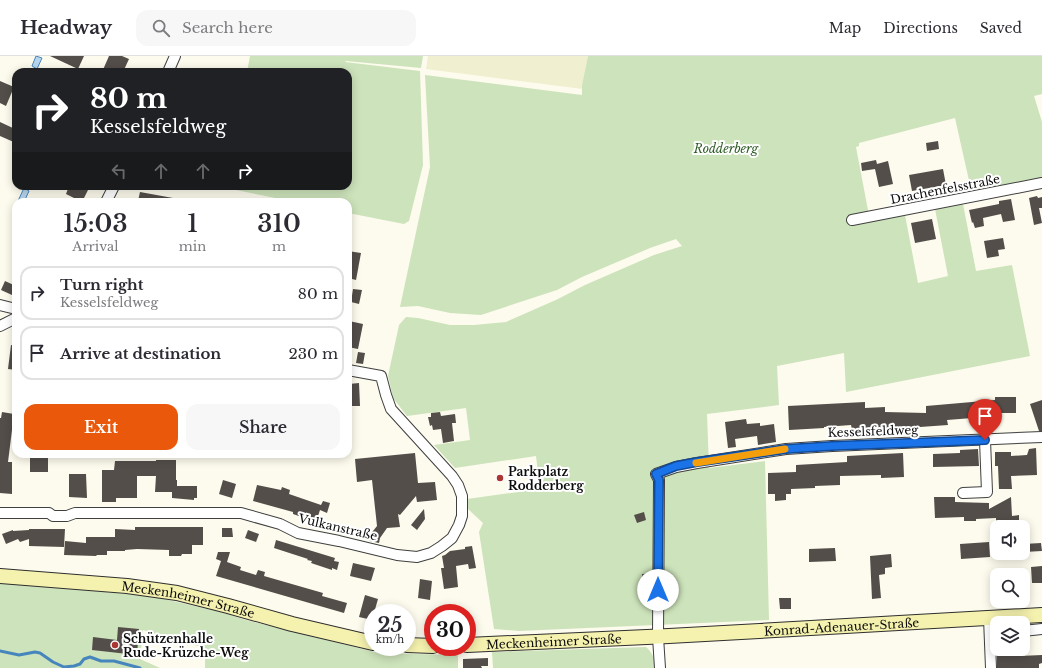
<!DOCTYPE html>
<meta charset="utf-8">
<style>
:root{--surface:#fff;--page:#f7f7f7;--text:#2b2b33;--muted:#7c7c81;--line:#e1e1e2;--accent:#ea580c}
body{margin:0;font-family:"Libre Baskerville",serif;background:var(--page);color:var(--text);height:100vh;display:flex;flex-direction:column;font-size:15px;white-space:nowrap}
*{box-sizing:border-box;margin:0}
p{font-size:13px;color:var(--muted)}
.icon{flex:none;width:22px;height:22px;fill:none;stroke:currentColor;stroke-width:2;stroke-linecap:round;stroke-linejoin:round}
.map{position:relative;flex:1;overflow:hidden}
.sheet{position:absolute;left:12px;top:142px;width:340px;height:260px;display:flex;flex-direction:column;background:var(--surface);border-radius:12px;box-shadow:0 2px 10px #0003}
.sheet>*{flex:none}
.guide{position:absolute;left:12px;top:12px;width:340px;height:122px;border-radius:12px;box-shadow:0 2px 10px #0003;background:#202124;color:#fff;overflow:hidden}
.controls{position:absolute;left:990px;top:464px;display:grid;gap:8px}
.controls a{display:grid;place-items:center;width:40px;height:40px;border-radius:8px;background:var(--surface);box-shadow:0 2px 10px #0003;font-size:20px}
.speed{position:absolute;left:364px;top:548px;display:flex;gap:8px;font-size:20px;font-weight:700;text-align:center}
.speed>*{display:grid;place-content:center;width:52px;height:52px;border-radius:50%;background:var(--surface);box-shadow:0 2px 10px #0003;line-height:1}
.speed small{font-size:10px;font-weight:400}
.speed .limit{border:6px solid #d22;background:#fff;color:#111}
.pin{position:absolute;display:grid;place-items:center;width:34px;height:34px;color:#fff;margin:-41px -17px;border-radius:50% 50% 50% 0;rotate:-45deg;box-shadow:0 0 4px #0007}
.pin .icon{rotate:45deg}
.me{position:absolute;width:44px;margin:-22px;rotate:0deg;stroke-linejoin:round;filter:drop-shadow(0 0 3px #0008)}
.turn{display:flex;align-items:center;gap:14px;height:84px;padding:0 12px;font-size:18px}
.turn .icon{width:52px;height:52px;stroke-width:2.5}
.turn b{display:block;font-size:28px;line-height:34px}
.lanes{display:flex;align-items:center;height:38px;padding:0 12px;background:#0003;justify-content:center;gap:20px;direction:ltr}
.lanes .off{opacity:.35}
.eta{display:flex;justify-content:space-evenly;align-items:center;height:68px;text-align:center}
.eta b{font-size:24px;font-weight:600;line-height:28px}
.action{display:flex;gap:8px;margin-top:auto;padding:8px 12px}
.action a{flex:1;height:46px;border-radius:12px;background:var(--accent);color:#fff;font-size:16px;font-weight:600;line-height:46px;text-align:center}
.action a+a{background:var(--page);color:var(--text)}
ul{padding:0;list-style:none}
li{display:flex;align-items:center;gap:12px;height:54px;margin:0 8px 6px;padding:0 4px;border:2px solid var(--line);border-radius:12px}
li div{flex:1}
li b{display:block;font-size:15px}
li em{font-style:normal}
header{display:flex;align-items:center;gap:24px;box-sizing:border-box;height:56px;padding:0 20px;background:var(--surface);border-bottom:1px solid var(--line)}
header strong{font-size:19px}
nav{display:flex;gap:22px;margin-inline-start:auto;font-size:14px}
.search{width:280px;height:36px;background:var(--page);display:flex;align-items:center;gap:10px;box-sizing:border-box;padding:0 14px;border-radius:12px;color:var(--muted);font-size:15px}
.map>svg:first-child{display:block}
</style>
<header>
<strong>Headway</strong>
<div class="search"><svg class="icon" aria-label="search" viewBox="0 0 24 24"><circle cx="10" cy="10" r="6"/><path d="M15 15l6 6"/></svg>Search here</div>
<nav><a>Map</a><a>Directions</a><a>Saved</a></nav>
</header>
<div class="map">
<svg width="1042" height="612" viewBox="0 0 1042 612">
<rect width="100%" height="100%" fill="#fdfbed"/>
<polygon fill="#f0efd0" points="428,0 588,0 582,29 583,33 426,13"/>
<g fill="#cde3bb">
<polygon points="250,0 423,0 421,12 346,5 345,6 420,15 423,109 409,165 404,168 348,157 348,146 295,146 221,131 348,130 348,16 247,16"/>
<polygon points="588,0 1042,0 1042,38 1034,40 1042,66 1042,124 972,138 955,62 859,87 859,90 856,91 870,165 905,159 918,227 948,220 935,153 963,148 976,215 1012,209 1030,300 846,336 844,297 777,310 779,349 707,358 709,412 765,405 769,564 519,575 494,573 479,476 483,467 468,453 467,443 540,433 536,400 455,412 434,389 470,384 466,352 407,360 393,342 388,320 399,269 406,261 418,262 450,269 474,269 506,266 558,243 585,229 654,199 682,190 676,183 650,192 582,221 557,234 481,259 450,257 418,250 400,251 430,111 425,19 582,39 582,29"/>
<polygon points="0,527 151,540 221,556 246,564 379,597 458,599 458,612 205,612 205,592 143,574 140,603 160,612 0,612"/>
<path d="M646 591C653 597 655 604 656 612H493L492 596Z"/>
</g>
<g fill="#b7d6ee" stroke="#4786bd">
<polygon points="36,0 42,2 37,13 32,10"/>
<polygon points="24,132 29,135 24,146 18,145"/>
</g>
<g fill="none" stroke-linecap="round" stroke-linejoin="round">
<polyline stroke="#4786bd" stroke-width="3" points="0,595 19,599 35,596 40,597 53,606 64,611 74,610 80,608 84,603 90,601 101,605 114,605 140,612"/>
</g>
<g fill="#534e4a">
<polygon points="50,0 84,0 78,13"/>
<polygon points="109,0 122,0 129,3 123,16 102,16"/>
<polygon points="0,25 14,31 6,50 0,47"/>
<polygon points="0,66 15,73 14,77 16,78 16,87 0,80"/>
<polygon points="938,85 939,93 927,95 926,87"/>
<polygon points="876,104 877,108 888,105 893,128 879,131 875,113 862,115 861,107"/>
<polygon points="943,113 946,129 912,135 909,119"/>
<polygon points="69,130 90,130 82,146 66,138"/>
<polygon points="140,136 173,142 173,146 145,146 138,145"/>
<polygon points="1037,140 1038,142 1042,141 1042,152 1039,152 1042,167 1034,169 1029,142"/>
<polygon points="1011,143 1015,164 1003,166 1001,158 983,162 984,170 975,172 973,166 972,167 969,154 999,148 999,145"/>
<polygon points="932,163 936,183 915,187 911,167"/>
<polygon points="1003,182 1005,193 998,194 999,200 987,202 984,185"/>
<polygon points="348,195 361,197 356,224 348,222"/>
<polygon points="5,225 16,230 12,239 1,234"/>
<polygon points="353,233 362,234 359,248 351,246"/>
<polygon points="349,265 363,268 358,293 348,291"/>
<polygon points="11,289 16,290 16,314 8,313"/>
<polygon points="358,296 365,297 363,308 356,307"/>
<polygon points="359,327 360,350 349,350 348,333 349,333 349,328"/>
<polygon points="995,341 1016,341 1016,357 995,357 995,365 985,366 985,361 947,364 948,369 906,372 906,375 874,376 874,373 852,374 851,369 824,371 824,372 789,374 788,350 865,346 865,352 885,351 885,356 926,357 926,350 995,344"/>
<polygon points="1042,344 1042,375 1039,375 1030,348"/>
<polygon points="2,356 14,358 8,406 12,406 12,438 0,437 0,362 1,362"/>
<polygon points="440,356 441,360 455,358 456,367 452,367 454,385 443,387 441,373 433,374 432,369 430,370 428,361 431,361 431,357"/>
<polygon points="746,363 747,368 760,367 760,370 774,368 776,386 758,389 757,380 735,383 736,391 728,392 725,366"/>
<polygon points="1036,392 1037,419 1011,420 1012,433 999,433 998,410 995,410 995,396 1011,396 1011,400 1027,399 1029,393"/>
<polygon points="978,393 979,410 933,411 933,398 960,397 960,394"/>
<polygon points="415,397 418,427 435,426 437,444 417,446 416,440 400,459 398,458 400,471 387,472 380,482 379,487 370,485 369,480 377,470 372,424 357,426 355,403"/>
<polygon points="903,397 904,421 881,422 881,419 840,420 840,429 815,430 815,432 791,433 791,438 786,438 786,444 775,445 775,438 768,438 768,417 796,416 796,409 847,406 847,400"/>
<rect x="30" y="398" width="18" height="18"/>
<polygon points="156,404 176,404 176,424 177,424 177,430 197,430 197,442 194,442 194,444 172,442 172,436 155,436 156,420 137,420 137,442 116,442 116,446 102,446 102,414 114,414 115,405 156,405"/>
<polygon points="69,418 86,418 87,442 69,441"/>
<polygon points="223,424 236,428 232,442 219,438"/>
<polygon points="257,429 281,434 282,431 290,434 289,438 321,449 323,445 330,447 327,457 320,454 316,466 293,458 293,456 253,445"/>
<polygon points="934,441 955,441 955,446 989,447 989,453 1011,441 1012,460 1019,459 1019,468 996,469 996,462 976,463 976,465 964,465 964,461 935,462"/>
<polygon points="424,453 425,463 417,474 411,469"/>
<polygon points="644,456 646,464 637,467 634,459"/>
<polygon points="135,471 203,471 203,489 192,489 192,498 182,498 181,500 169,500 169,494 137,493 125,494 125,495 107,495 107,499 97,499 96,500 64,499 65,485 86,487 86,481 115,481 115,473 135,474"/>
<polygon points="222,472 232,472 233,481 222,481"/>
<polygon points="29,473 65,473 64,491 29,490 29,483 20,486 18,483 6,488 2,478 13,474 13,475 29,474"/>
<polygon points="248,474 259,478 256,486 245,482"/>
<polygon points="276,484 335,502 334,505 339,506 337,514 332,512 332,514 311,507 312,505 307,504 308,503 274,492"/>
<polygon points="989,486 990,501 961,503 960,488"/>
<polygon points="1041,487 1042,495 1024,496 1024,488"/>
<polygon points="472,490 476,512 469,513 468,508 456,510 458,531 444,533 441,512 444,512 442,500 445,499 450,495 465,493 465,491"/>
<polygon points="835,492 836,505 809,506 809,493"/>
<polygon points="218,496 230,496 227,506 241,511 240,514 256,519 258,514 265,516 264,520 323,537 322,540 347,547 344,557 216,520 221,505 216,503"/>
<polygon points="891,498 892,511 885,512 885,518 879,519 881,542 872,543 870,500"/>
<polygon points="353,507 375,512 371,525 350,520"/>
<polygon points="1042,510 1042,527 1032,527 1031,511"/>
<polygon points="642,518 652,519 652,533 642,532"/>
<polygon points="420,523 432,525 430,544 418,542"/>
<polygon points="365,539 378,543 374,557 373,557 372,564 359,561"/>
<polygon points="779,542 791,542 791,553 780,553"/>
<polygon points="118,571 139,573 137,599 92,594 93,581 117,584"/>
<polygon points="1020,596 1020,600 1042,599 1042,607 1039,608 1039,612 997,612 997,597"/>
<polygon points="488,602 488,610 481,610 482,612 463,612 463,603"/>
</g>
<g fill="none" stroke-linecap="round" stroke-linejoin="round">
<defs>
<g id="minor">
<polyline points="168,16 175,0"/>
<polyline points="106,146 114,130"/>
<polyline points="852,164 1042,127"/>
<polyline points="0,249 16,253"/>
<polyline points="0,270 16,262"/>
<polyline points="963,437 987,436 985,384"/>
<polyline points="0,457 49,457 53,460 67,460 75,457 241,457 280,468 298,477 339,485 397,499 417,501 431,497 442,490 452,482 459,469 462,460 462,440 458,429 452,420 391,353 386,339 381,320 348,314"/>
<polyline points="989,562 991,612"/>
<polyline points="1023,575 1042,573"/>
<polyline points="660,612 658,581 659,424 656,418 676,411 697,407 786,393 832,390 1042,381"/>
</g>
<g id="secondary">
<path id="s1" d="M0 520 127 530 177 537 228 550 292 568 373 587"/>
<polyline points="407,589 433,590"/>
<path id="s2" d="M467 589 669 580 1042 559"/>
</g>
</defs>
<use href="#minor" stroke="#3f3f3f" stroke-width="12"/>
<use href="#secondary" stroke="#2e2e2e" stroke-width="16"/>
<use href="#minor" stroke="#fff" stroke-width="10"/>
<use href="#secondary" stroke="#f5f2af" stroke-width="14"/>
</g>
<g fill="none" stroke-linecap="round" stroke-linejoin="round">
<defs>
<polyline id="route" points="658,534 659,424 656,418 676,410 697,406 786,393 832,390 985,384"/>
</defs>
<use href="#route" stroke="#114b97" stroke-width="10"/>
<use href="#route" stroke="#1a73e8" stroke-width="7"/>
<polyline stroke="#f59e0b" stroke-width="7" points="696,407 785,393"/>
</g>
<g fill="#ab3735" stroke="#fff" stroke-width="1.5">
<circle cx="500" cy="422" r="4"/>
<circle cx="115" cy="589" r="4"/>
</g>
<g text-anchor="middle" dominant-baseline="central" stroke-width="4" stroke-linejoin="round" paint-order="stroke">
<g font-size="12" font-style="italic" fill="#2c5b24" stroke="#fff">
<text x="726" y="92">Rodderberg</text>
</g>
<g font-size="12" fill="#0c0c0c" stroke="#fff">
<text transform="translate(945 133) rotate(-11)">Drachenfelsstraße</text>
<text transform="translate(873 375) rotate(-2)">Kesselsfeldweg</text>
<text transform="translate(338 471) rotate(13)">Vulkanstraße</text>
<text stroke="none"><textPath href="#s1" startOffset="190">Meckenheimer Straße</textPath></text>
<text stroke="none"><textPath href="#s2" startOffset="375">Konrad-Adenauer-Straße</textPath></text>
<text stroke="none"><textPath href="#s2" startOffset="87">Meckenheimer Straße</textPath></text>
</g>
<g font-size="12" font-weight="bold" fill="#0c0c0c" stroke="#fff" text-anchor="start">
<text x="508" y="415">Parkplatz<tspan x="508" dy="14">Rodderberg</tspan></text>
<text x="123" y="582">Schützenhalle<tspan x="123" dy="14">Rude-Krüzche-Weg</tspan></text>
</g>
</g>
</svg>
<div class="controls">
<a><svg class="icon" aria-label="sound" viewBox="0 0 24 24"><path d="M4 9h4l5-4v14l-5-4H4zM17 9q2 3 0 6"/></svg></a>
<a><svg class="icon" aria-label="search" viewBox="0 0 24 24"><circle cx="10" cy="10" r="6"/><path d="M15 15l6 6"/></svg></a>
<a><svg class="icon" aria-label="layers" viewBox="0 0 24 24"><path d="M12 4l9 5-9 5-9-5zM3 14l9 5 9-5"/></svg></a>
</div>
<div class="speed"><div>25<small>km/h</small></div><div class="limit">30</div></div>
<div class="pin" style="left:985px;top:384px;background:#d93025"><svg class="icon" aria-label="arrive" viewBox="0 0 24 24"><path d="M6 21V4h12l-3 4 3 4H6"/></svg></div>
<svg class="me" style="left:658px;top:534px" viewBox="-20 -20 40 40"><circle r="19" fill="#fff"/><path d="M0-13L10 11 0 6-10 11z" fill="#1a73e8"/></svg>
<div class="guide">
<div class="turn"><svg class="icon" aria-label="right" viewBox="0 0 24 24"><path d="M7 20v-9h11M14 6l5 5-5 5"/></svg><div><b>80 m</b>Kesselsfeldweg</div></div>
<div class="lanes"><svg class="icon off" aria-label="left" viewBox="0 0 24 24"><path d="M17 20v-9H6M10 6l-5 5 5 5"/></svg><svg class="icon off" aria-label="ahead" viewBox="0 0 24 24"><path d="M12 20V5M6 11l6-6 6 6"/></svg><svg class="icon off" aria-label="ahead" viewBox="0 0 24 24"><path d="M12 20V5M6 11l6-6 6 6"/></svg><svg class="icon" aria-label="right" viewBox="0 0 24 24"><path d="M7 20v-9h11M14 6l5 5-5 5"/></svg></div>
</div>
<section class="sheet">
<div class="eta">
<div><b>15:03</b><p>Arrival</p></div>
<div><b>1</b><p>min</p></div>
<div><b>310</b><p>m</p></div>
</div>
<ul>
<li><svg class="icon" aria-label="right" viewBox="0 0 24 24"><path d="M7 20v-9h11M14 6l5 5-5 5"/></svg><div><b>Turn right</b><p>Kesselsfeldweg</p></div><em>80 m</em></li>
<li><svg class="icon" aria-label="arrive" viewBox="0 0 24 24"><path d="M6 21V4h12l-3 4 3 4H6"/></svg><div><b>Arrive at destination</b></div><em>230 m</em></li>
</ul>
<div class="action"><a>Exit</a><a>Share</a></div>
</section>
</div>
